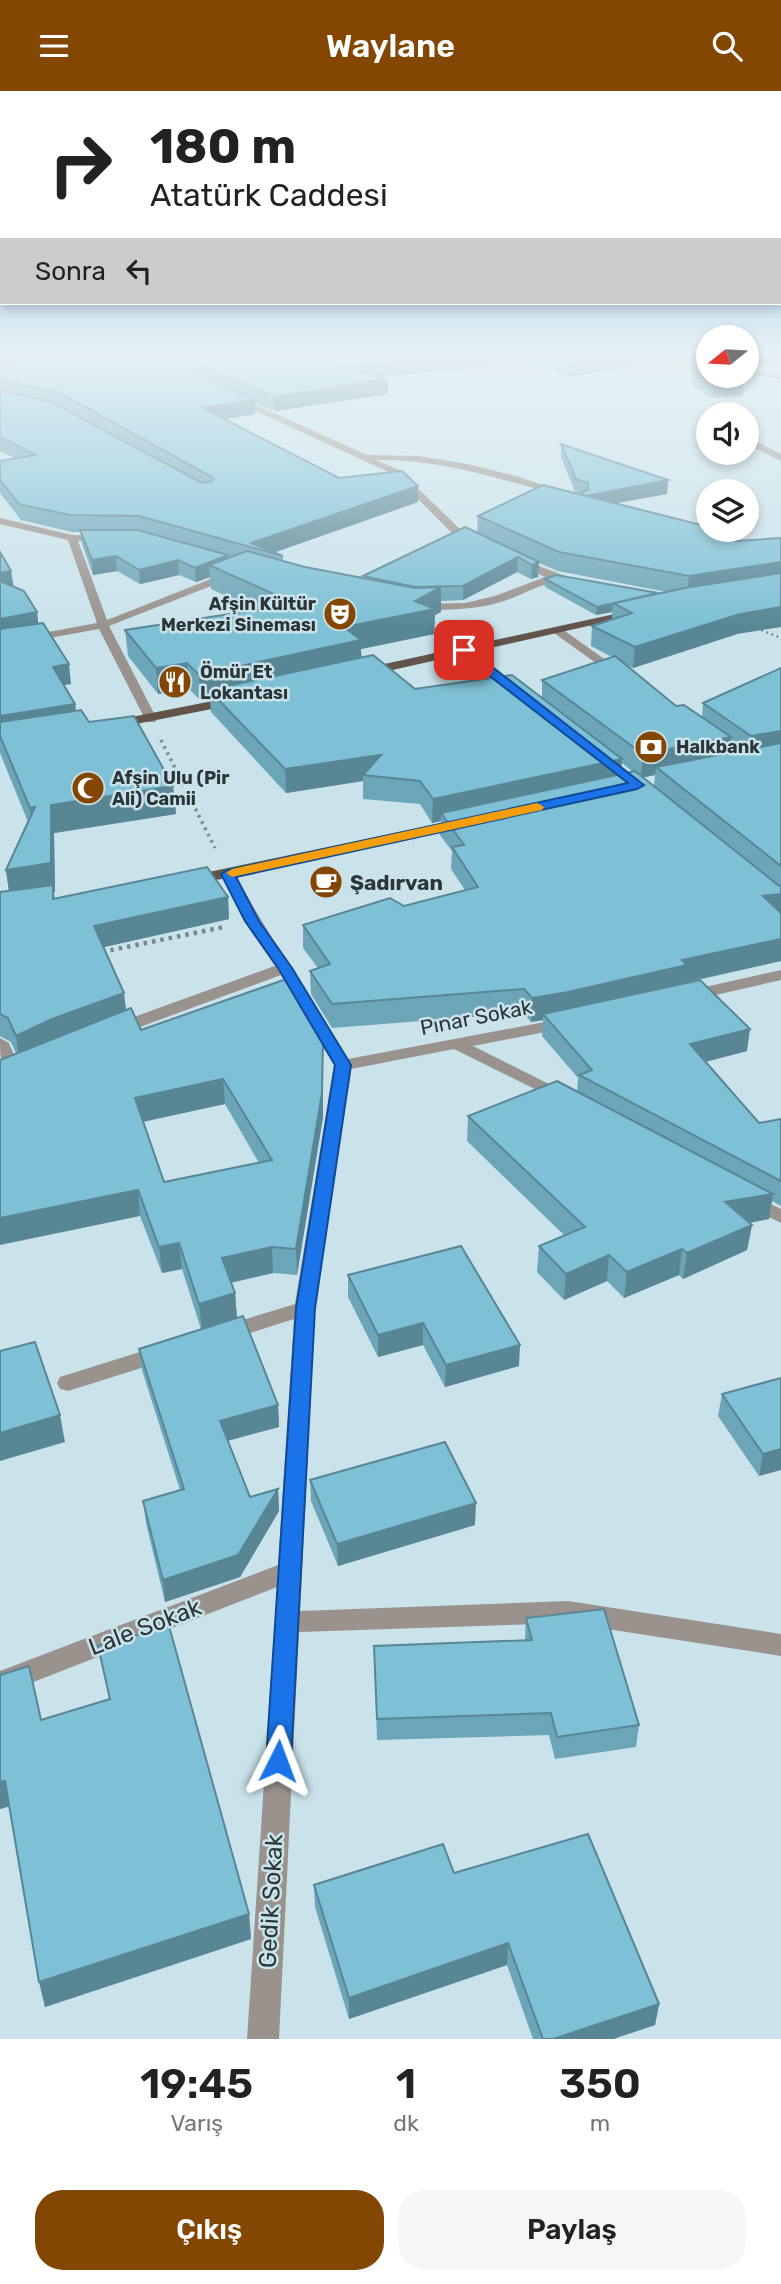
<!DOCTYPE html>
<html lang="tr">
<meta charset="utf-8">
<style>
:root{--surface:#fff;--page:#f6f6f6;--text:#222;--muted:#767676;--accent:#834603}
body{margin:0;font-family:Rubik,sans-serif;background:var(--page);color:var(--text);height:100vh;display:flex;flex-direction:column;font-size:26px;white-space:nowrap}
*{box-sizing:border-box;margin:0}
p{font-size:23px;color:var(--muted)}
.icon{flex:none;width:38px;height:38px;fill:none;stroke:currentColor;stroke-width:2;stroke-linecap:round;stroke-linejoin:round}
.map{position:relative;height:1948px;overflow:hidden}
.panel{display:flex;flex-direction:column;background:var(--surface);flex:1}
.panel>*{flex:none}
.banner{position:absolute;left:0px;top:0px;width:782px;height:214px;box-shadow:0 4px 10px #0003;background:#fff;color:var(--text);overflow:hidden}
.needle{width:46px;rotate:252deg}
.tools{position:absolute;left:696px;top:234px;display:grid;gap:14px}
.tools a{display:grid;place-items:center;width:63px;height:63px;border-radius:50%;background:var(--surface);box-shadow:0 4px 10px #0003;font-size:35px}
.pin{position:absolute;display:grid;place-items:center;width:60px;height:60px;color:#fff;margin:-30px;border-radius:14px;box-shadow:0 4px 10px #0006}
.me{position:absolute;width:77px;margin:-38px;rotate:3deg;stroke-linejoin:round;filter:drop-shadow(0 0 5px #0008)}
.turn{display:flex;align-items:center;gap:24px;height:147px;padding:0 35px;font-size:32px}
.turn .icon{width:91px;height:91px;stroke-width:2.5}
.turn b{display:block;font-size:49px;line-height:60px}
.then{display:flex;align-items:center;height:66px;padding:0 35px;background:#0003;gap:14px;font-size:26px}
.eta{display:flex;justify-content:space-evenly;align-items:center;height:119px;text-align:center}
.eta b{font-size:42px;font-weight:600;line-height:49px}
.action{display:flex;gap:14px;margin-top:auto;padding:14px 35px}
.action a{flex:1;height:80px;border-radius:28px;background:var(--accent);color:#fff;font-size:28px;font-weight:600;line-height:80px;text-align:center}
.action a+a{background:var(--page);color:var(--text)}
header{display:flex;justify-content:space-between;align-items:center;height:91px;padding:0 35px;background:var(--accent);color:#fff;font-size:32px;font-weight:600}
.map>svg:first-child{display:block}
</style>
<header><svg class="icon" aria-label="menu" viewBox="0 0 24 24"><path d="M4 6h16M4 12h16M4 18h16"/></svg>Waylane<svg class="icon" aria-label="search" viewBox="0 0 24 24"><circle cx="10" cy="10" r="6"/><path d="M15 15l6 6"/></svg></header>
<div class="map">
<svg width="781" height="1948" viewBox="0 0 781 1948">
<rect width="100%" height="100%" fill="#cae3eb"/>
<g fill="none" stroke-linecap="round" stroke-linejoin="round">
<polyline stroke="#77888e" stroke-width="2.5" stroke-dasharray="2 3.5" stroke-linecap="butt" points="756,537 781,547"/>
<polyline stroke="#77888e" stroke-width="3.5" stroke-dasharray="2.5 4.5" stroke-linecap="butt" points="161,649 215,757"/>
<polyline stroke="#77888e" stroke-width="4.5" stroke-dasharray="3.5 5" stroke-linecap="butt" points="102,861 224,836"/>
<g fill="#9a928d" fill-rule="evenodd">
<polygon points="609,263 630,263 709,274 709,278"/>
<polygon points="747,279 781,284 781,288 747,283"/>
<path d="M233 306H239L367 364 418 365 468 373 519 386 567 402 562 405C500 388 442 368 376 369L399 379 459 437 481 451 472 453 451 441 393 383 233 310Z"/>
<polygon points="747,346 781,363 781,370 747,353"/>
<polygon points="0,427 72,444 106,445 107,447 102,450 78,450 107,529 226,482 234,482 234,486 109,535 157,628 155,631 147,631 145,628 99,538 0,556 0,550 97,532 68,449 0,433"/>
<path d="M518 467 578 490 573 493C543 487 528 503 501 511 474 519 447 519 419 519L413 516 419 513 465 512 495 505 545 486 514 472 513 470Z"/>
<polygon points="554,538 562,538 624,582 614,585 554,542"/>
<polygon points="460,558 468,558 520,597 520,603 512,603 460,562"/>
<path d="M228 779 235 783C269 847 311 906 348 968L566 927 574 932 566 937 473 955 569 1003 572 1007 569 1011 563 1012 454 958 351 978 315 1217 300 1520 568 1510 781 1543V1565L568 1532 299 1541 279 1948H247L277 1496 0 1604V1580L278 1474 294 1228 225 1250 217 1247 214 1242 217 1237 295 1213 334 974 281 884 121 943 115 944 106 939 109 935 275 875 244 830 221 783Z"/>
<polygon points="781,879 781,889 689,910 681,905 683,901"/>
<path d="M0 947 9 952 22 983 19 987H7C0 974 0 962 0 947Z"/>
<polygon points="750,1103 781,1118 781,1132 743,1113 740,1109 743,1105"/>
<polygon points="162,1254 170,1256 173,1262 170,1268 68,1300 60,1298 57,1292 60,1286"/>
</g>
<g fill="#62544a" fill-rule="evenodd">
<polygon points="633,519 639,522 637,524 366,585 360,581 366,577"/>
<polygon points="233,606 239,610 237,613 116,637 110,633 116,629"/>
<polygon points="461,728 466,729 466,735 228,787 190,793 183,789 190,785"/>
</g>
</g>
<g fill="#6ca5b7" fill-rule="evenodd">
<path d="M0 263H709V285L743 305 712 307 694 297 689 278 690 269 654 264 653 272 568 286 533 272 377 286 388 303 275 320 255 312V323L225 328 339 387 418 395V411L275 461 283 465V470L305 476 363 487V485L477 442 478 425 582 404 575 401 561 366V353L668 389 667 403 616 412 709 436 737 543 633 577 622 572 676 615 702 626 703 612 781 577V870L685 892 747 960 706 971 759 1032 781 1028V1115L772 1110 769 1128 749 1132 752 1134 747 1159 683 1188 679 1184 624 1207 607 1190 564 1209 537 1181 539 1155 564 1144 467 1050 468 1025 577 1001 578 987 542 945 543 929 531 931 523 922 332 937 311 903 310 880 318 877 303 857V834L404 815 465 799 451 778 452 760 440 744 441 730 432 732 420 713 363 708V690L286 702 211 621 210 608 201 610 189 598 158 603 128 565 125 539 256 519 211 498 210 486 196 491 179 484 140 493 117 480 93 484 82 453 81 441H72L21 429 0 402V370L14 367 0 360ZM539 472 558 480 667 501 658 502 545 488V496L596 524 612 521V529L592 535 591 555 612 566 542 589V606L415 598 361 566V558L434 543 435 524 441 521V510L463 509 517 481 531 488 538 486ZM731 653 740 660 729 662ZM622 672 633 681 621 683ZM655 684 654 696 643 686Z"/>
<path d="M0 461 11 480 13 496 37 521 38 532 71 593 64 594 75 613 76 620 89 631 173 695 176 723 54 742 55 801 54 802V807L228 806 229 828 103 856 126 919 141 939 310 915V929L323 972V1026L297 1184 273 1182 231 1192 235 1202 237 1227 278 1314 279 1336 228 1350 250 1406 278 1398 279 1420 240 1486 165 1511 146 1432 143 1410 180 1399 142 1279 139 1258 201 1238 182 1178 162 1182 140 1125 16 962 11 951 0 945V801L9 800 6 779 28 731 0 662ZM225 1013 259 1072 164 1091 143 1030Z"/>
<polygon points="348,1184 519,1275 445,1296 423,1254 378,1266 348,1206"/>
<polygon points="781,1287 759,1385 718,1325 722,1303"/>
<polygon points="310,1389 475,1434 338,1475 311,1410"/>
<polygon points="526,1527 639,1634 636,1656 555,1668 549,1644 377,1649 374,1555 525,1549"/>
<polygon points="98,1555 249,1823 251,1848 45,1916 9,1715 0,1718 41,1629 109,1608"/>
<polygon points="454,1782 659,1913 655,1934 613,1948 533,1948 507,1874 349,1928 315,1816 314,1794"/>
</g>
<g fill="#588695">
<polygon points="17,263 49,263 0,285 0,270"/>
<polygon points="478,263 533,263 533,272 339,289 338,275"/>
<polygon points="627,263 654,263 653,272 568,286 569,272"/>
<polygon points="751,263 781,263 781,271 747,277 747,264"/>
<polygon points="388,288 388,303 275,320 274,306"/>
<polygon points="744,290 743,305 712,307 714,292"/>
<polygon points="255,309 255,323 204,332 203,317"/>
<polygon points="668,389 667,403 583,418 584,405"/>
<polygon points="418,395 418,411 273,462 251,452"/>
<polygon points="228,464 229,478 209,474 210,486 196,491 195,477"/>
<polygon points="116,465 117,480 93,484 92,469"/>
<polygon points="518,466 517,481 463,509 463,495"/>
<polygon points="178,469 179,484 140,493 139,479"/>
<polygon points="539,471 538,486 531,488 532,474"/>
<polygon points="781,471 781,490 687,504 689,485"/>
<polygon points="11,480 14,498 0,500 0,482"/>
<polygon points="441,496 441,521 435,524 434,543 361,558 362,575 209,599 210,608 201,610 199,584 415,510"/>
<polygon points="613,513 612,521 596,524 597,516"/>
<polygon points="781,516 781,536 737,543 633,577 635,556 740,523"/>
<polygon points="37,521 39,540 0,547 0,528"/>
<polygon points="187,572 189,598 158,603 156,577"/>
<polygon points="69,573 71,593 55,595 53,576"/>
<polygon points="75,613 77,633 0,645 0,625"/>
<polygon points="781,640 781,660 748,666 751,645"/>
<polygon points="731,646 728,670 656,676 655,684 641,687 643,663"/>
<polygon points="381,664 363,684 363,690 286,702 285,678"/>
<polygon points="622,668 620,691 441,722 441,730 432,732 433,708"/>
<polygon points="173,695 176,723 54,742 55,801 54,802 56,816 10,808 6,779 51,714"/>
<polygon points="35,716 34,745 30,717"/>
<polygon points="781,803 781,825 763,805"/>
<polygon points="228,806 229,828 96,858 94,835"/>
<polygon points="781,848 781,870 685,891 684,898 543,923 543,929 531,931 532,907 682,869"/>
<polygon points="124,902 127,926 19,969 16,945 52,928"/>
<polygon points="750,938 747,960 688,975 690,953"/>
<polygon points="323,948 323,1026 297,1184 296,1158"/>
<polygon points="223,988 225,1013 138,1032 135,1007"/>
<polygon points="138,1099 140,1125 0,1154 0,1127"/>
<polygon points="773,1103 769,1128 721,1137 725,1111"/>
<polygon points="752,1134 747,1159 683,1188 687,1162"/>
<polygon points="179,1152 182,1178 162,1182 159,1156"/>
<polygon points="272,1156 273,1182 224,1193 222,1167"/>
<polygon points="682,1158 679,1184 624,1207 627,1181"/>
<polygon points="609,1164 607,1190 564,1209 566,1183"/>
<polygon points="235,1202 237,1228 202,1239 199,1213"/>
<polygon points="423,1232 423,1254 378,1266 378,1244"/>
<polygon points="520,1254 519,1275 445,1296 446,1274"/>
<polygon points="278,1314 279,1336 222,1351 220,1330"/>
<polygon points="60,1324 65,1351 0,1370 0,1342"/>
<polygon points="781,1358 781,1379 759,1385 763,1363"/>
<polygon points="278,1398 279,1420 240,1486 165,1511 163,1489"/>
<polygon points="476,1412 475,1434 338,1475 337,1453"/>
<polygon points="5,1690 11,1715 0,1718 0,1691"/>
<polygon points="249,1823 251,1848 45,1916 39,1891"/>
<polygon points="508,1852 507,1874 349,1928 349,1907"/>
<polygon points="659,1913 655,1934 613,1948 553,1948"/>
</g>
<g fill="#7ec0d5" stroke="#588695" stroke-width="2" fill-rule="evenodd">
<polygon points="0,263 17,263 0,270"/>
<polygon points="40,263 151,263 255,309 203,317 339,387 402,380 418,395 251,452 283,465 139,425 70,424 19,413 0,389 0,370 36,364 0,346 0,299 51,311 202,392 212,390 214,387 60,302 0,289 0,281"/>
<polygon points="175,263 478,263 338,275 388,288 274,306"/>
<polygon points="546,263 627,263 569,272"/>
<polygon points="690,264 709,266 709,285 742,285 744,290 714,292 696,283"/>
<polygon points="561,353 668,389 586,405 583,404 582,401 588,399 588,392 576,388"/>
<polygon points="543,394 709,436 709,439 722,439 726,440 736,450 781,447 781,471 689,485 559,461 478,425"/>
<polygon points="465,436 539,471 532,474 518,466 463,495 415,496 363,485"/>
<polygon points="80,439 137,439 228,464 195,477 178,469 139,479 116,465 92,469"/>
<polygon points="247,460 305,476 415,497 441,496 415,510 435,518 344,536 361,549 199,584 187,572 156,577 125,539 296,513 209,474"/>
<polygon points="0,461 11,480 0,482"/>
<polygon points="781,482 781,516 740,523 635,556 592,535 632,522 613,512 690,496"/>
<polygon points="556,484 658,502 597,516 545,488"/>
<polygon points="0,490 24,500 37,521 0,528"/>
<polygon points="43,532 69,573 53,576 75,613 0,625 0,538"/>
<polygon points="373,564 415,598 512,584 622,668 433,708 420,690 363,684 381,664 285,678 209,599"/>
<polygon points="615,565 676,615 684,614 731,646 643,663 542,589"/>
<polygon points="781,577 781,640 751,645 703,612"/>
<polygon points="81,619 89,631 134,625 173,695 51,714 51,772 6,779 35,716 30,717 0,645 0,631"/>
<polygon points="781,652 781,775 656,676"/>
<polygon points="635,680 778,794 781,795 781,803 763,805 781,822 781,848 682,869 687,874 568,901 532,907 524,898 332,913 310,880 330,873 303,834 390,807 404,815 478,796 452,756 464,754 441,722"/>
<polygon points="207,776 228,806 94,835 124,902 52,928 16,945 8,927 0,923 0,801 53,794 53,808"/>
<path d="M292 886 310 915 301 916 323 948 322 1002 296 1158 272 1156 222 1167 235 1202 199 1213 179 1152 159 1156 138 1099 0 1127V969L131 917 141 939ZM223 988 272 1069 164 1091 135 1007Z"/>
<polygon points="700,889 750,938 690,953 759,1032 781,1028 781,1090 579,984 592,979 543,923"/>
<polygon points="557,990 773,1103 725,1111 752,1134 687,1162 682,1158 627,1181 609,1164 566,1183 539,1155 585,1136 468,1025"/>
<polygon points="461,1155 520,1254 446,1274 423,1232 378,1244 348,1184"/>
<polygon points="243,1225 278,1314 220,1330 250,1406 278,1398 238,1464 163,1489 143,1410 184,1398 139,1258"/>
<polygon points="35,1251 60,1324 0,1342 0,1260"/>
<polygon points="781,1287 781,1358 763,1363 722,1303"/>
<polygon points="445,1351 476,1412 337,1453 310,1389"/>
<polygon points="604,1518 639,1634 557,1646 551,1622 377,1628 374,1555 532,1549 526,1527"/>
<polygon points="169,1535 249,1823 39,1891 5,1690 0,1691 0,1584 29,1575 41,1629 110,1608 98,1555"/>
<polygon points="588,1743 659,1913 553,1948 543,1948 508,1852 349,1907 314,1794 443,1753 454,1782"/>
</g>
<linearGradient id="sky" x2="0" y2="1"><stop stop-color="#68a4cb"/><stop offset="0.49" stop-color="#e7f2f6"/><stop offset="1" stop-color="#e7f2f6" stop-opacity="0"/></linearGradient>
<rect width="781" height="536" fill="url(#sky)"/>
<polygon fill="#1a73e8" stroke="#114b97" stroke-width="2" points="460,557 468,557 644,694 637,698 236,786 259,830 292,877 351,974 315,1217 291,1670 287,1678 278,1681 270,1678 266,1670 296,1217 335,974 278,877 245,830 221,783 228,779 628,692 460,562"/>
<polygon fill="#f59e0b" points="537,712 544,716 542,719 232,786 226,782 232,778"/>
<defs>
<symbol id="theatre-disc" viewBox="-11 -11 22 22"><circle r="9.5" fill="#834603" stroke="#cae3eb"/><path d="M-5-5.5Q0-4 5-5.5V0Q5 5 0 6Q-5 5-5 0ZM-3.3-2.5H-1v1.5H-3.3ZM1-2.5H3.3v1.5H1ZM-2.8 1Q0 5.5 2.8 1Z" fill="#fff"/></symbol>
<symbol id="restaurant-disc" viewBox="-11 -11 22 22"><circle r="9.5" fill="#834603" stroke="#cae3eb"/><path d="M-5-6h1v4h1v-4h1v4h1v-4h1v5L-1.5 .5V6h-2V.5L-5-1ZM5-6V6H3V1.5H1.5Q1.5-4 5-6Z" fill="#fff"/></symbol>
<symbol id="bank-disc" viewBox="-11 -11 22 22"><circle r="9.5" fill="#834603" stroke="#cae3eb"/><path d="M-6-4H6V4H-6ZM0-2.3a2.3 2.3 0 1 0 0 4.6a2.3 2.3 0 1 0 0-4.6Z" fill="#fff"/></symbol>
<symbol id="mosque-disc" viewBox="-11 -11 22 22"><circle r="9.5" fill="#834603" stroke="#cae3eb"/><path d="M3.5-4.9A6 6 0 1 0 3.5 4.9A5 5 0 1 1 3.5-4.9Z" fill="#fff"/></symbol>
<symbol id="cafe-disc" viewBox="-11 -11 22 22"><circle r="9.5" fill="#834603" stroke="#cae3eb"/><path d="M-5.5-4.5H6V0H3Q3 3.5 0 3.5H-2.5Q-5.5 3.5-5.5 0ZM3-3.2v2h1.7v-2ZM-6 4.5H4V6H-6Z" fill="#fff"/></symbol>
</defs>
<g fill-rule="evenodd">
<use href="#theatre-disc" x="321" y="504" width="38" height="38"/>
<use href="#restaurant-disc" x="156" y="572" width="38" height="38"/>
<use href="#bank-disc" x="632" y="637" width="38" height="38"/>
<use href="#mosque-disc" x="69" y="678" width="38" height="38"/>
<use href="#cafe-disc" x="307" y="772" width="38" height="38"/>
</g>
<g text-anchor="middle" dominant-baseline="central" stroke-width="5" stroke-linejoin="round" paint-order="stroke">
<g font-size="18" font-weight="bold" fill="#2c3639" stroke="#cae3eb" text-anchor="start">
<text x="316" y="513" text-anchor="end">Afşin Kültür<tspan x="316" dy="21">Merkezi Sineması</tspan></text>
<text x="200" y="581">Ömür Et<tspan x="200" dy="21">Lokantası</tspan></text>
<text x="676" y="656">Halkbank</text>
<text x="112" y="687">Afşin Ulu (Pir<tspan x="112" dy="21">Ali) Camii</tspan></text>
</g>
<g font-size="21" font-weight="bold" fill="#2c3639" stroke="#cae3eb" text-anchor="start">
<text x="350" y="791">Şadırvan</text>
</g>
<g font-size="21" fill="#2c3639" stroke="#cae3eb">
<text transform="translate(476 926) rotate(-11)">Pınar Sokak</text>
</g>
<g font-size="24" fill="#2c3639" stroke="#cae3eb">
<text transform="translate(145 1536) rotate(-21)">Lale Sokak</text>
<text transform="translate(271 1810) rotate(-87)">Gedik Sokak</text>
</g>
</g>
</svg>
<div class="tools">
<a><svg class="needle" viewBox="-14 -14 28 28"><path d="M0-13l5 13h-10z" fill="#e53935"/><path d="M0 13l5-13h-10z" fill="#767676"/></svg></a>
<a><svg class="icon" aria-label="sound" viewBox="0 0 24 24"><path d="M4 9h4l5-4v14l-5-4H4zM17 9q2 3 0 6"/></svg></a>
<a><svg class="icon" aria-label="layers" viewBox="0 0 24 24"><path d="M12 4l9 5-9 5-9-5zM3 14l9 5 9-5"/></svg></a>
</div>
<div class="pin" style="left:464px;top:559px;background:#d93025"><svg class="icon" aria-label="arrive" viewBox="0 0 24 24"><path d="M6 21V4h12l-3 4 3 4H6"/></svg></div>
<svg class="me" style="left:278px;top:1670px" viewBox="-20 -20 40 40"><path d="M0-17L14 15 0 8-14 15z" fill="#1a73e8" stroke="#fff" stroke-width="4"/></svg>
<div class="banner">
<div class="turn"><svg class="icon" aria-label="right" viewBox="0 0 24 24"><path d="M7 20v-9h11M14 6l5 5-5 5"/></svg><div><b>180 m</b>Atatürk Caddesi</div></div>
<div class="then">Sonra<svg class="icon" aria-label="left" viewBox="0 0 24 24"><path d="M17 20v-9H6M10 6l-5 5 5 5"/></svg></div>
</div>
</div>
<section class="panel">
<div class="eta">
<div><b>19:45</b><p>Varış</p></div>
<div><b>1</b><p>dk</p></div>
<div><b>350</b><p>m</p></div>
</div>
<div class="action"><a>Çıkış</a><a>Paylaş</a></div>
</section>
